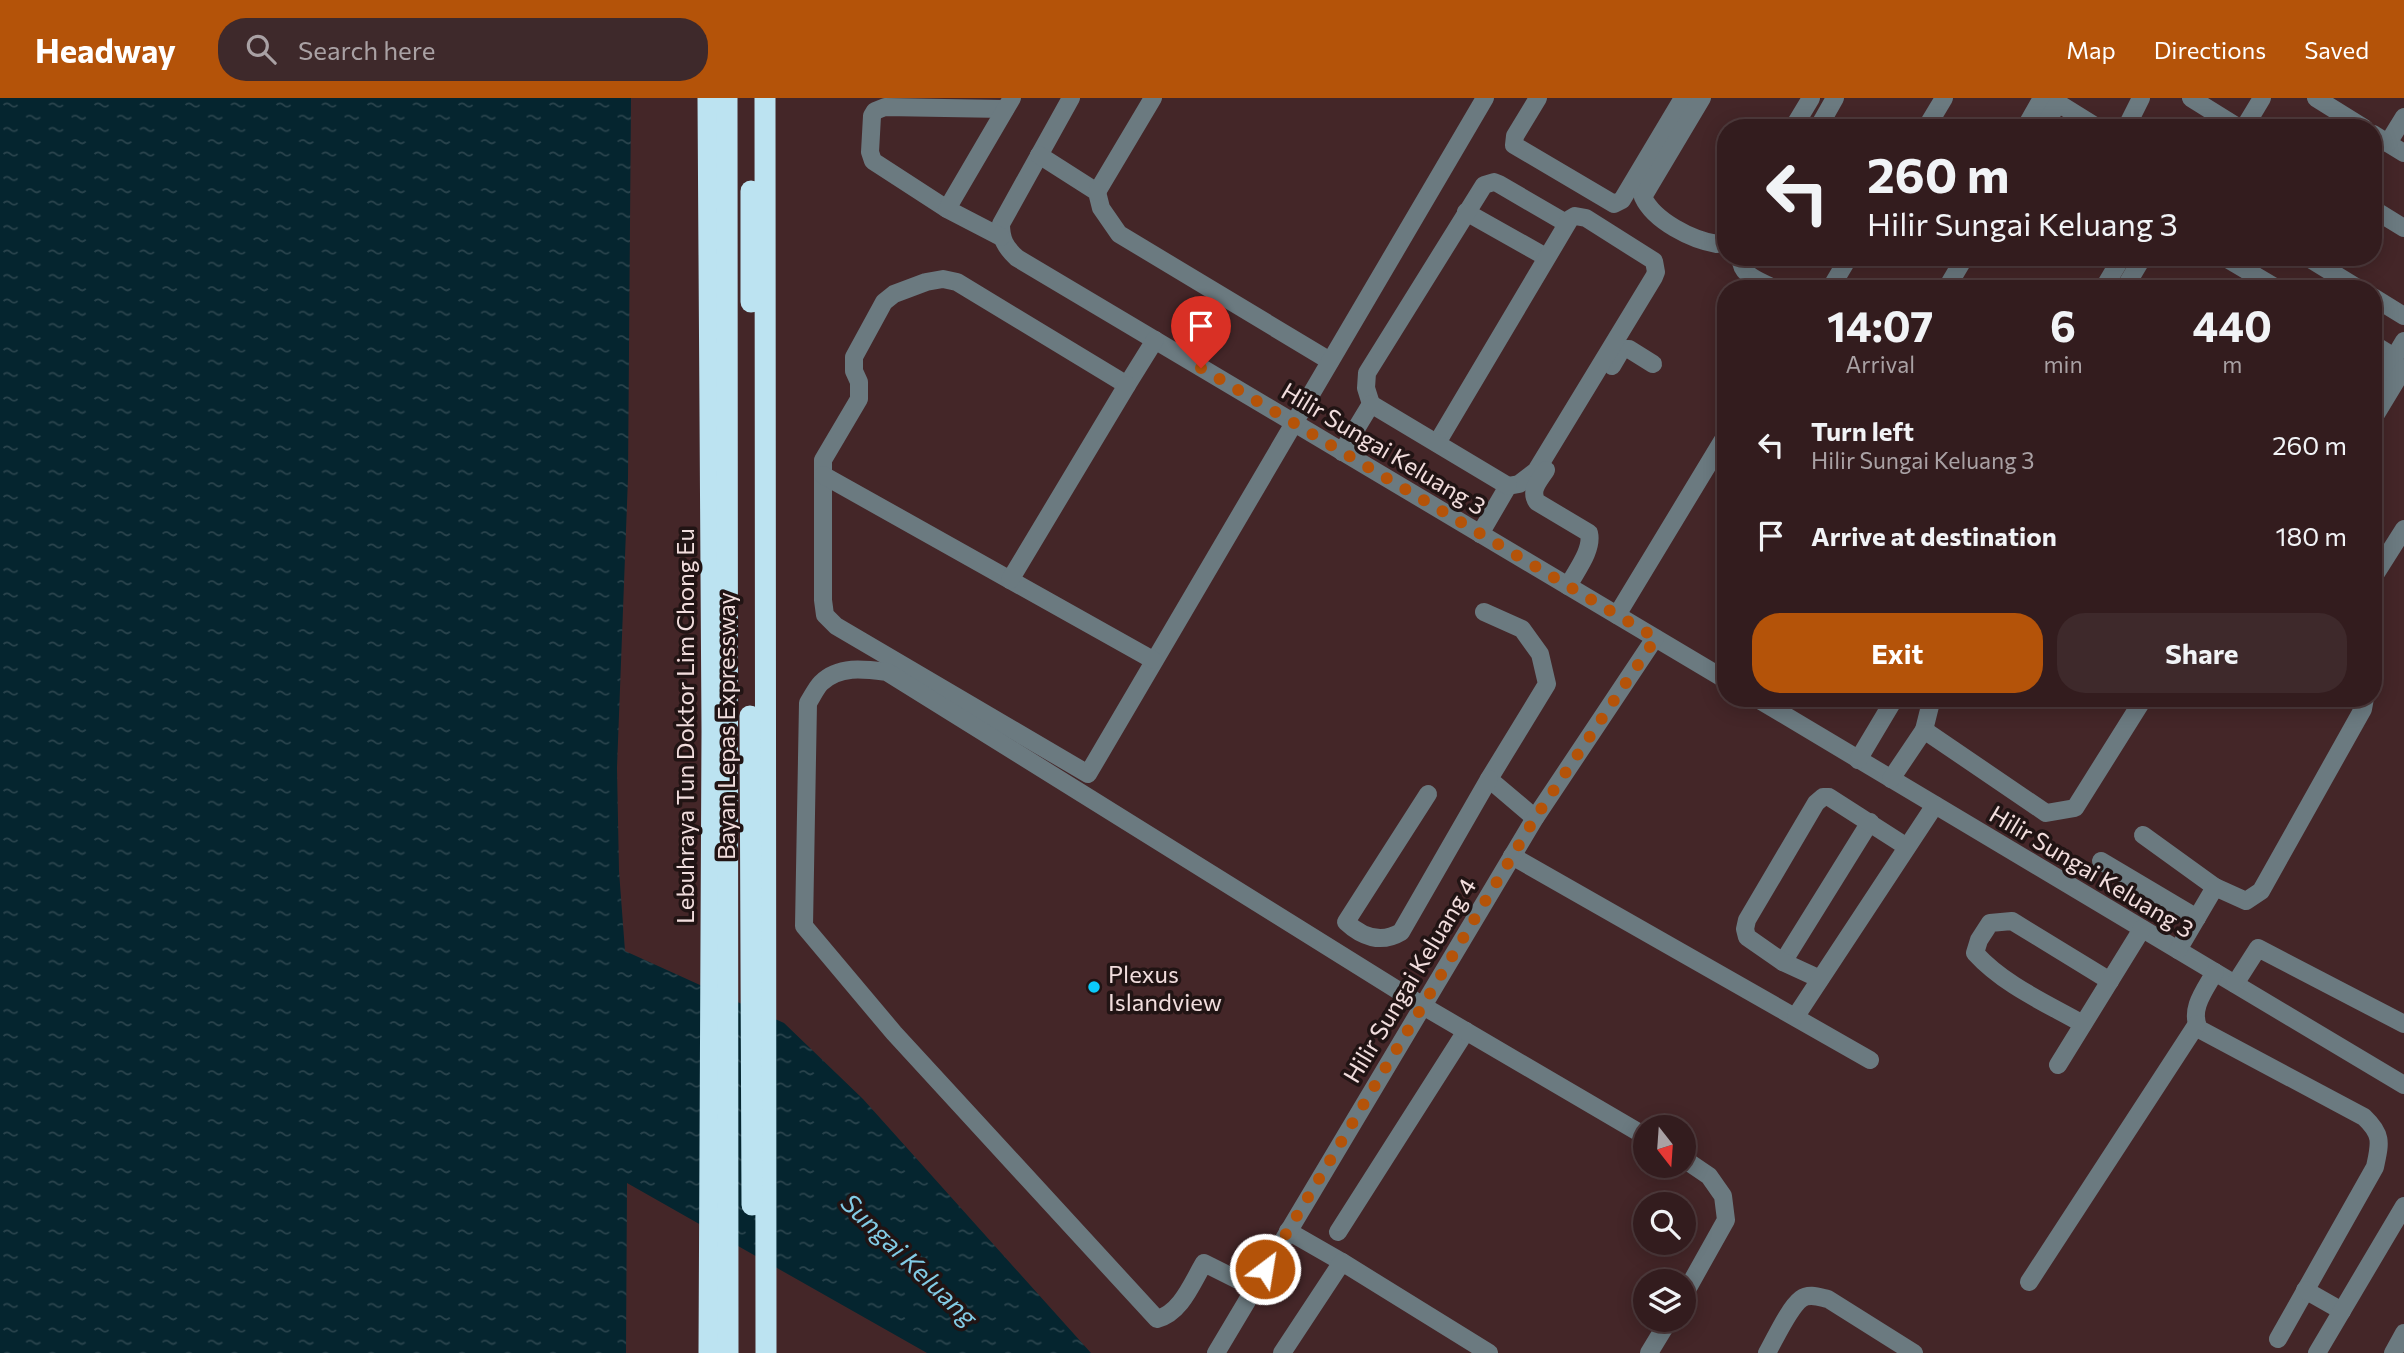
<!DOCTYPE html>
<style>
:root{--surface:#331c1e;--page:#3e292b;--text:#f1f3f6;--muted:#a9a1a4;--line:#4e3a3c;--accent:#b45309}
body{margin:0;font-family:Commissioner,sans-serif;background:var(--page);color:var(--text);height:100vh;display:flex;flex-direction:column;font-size:26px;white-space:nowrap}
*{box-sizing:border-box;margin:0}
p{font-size:23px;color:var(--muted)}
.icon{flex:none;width:38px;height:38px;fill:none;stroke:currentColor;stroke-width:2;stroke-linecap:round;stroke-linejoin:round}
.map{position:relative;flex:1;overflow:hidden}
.details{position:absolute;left:1717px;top:182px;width:665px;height:427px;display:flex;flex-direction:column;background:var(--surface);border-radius:28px;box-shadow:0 4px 18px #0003,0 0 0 2px var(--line)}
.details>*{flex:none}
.hud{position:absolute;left:1717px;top:21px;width:665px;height:147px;border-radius:28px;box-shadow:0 4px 18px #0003,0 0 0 2px var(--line);background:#331c1e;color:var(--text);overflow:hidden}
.needle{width:46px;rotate:163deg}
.buttons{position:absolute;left:1633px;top:1017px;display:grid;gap:14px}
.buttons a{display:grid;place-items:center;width:63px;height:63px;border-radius:50%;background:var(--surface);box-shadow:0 4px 18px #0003,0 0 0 2px var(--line);font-size:35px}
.pin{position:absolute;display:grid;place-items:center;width:60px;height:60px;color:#fff;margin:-72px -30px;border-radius:50% 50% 50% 0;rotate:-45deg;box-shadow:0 0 7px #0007}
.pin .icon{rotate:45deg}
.me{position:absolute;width:77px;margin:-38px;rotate:31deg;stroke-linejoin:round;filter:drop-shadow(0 0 5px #0008)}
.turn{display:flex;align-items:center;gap:24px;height:147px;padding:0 35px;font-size:32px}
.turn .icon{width:91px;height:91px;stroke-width:2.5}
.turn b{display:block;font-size:49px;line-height:60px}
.eta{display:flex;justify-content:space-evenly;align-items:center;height:119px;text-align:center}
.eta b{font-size:42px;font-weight:700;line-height:49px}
.primary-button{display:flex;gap:14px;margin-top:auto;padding:14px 35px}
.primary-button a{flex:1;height:80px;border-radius:28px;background:var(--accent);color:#fff;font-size:28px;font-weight:700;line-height:80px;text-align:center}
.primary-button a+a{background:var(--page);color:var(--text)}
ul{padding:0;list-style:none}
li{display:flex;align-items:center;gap:21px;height:91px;padding:0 35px}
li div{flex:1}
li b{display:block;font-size:26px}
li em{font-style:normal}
header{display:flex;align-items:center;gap:42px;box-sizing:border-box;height:98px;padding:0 35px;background:var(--accent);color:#fff}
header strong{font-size:33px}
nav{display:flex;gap:38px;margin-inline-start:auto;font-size:24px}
.search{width:490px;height:63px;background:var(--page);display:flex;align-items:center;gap:18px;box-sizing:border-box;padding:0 24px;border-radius:28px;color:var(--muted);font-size:26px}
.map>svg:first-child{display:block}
</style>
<header>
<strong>Headway</strong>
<div class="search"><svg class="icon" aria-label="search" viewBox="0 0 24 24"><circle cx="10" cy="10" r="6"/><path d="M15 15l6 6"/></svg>Search here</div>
<nav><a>Map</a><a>Directions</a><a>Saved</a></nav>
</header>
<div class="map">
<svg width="2404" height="1255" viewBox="0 0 2404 1255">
<defs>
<pattern id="water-ripples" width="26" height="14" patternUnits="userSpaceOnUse" patternTransform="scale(1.75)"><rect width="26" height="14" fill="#05252f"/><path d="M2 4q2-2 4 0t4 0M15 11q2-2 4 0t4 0" fill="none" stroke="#2a444d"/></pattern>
</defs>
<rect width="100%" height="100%" fill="#442628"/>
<polygon fill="url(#water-ripples)" points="0,0 631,0 628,380 617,670 619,773 625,853 784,925 863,1001 1091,1255 927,1255 627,1085 626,1255 0,1255"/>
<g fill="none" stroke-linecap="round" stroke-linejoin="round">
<g stroke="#6b7a80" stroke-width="18">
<path d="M1071 0 1001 126C1001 141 1005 149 1017 160L1726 582"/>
<polyline points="1538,0 1515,38 1514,47 1614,106 1622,102 1683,0"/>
<path d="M1702 0 1643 99C1654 123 1692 142 1717 146L1726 139"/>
<polyline points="2191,0 2239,30"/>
<polyline points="2316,0 2364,30"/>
<polyline points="1793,30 1811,0"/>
<polyline points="1818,30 1835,0"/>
<polyline points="1926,30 1944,0"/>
<polyline points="2025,30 2042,0"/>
<polyline points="2043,30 2058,5 2098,30"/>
<polyline points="2126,30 2141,0"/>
<polyline points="2244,30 2262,0"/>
<polyline points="2373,36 2404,55"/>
<polyline points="2388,45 2404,19"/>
<polyline points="1039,57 1097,94 1101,110 1119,136 1330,263"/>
<polyline points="1097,94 1153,0"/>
<polyline points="947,111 873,63 870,54 872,18 875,13 885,9 1005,11"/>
<polyline points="2373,111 2404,130"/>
<polyline points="1466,114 1546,159"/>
<polyline points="1001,139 947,111 1012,0"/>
<path d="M1741 159C1739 178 1761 183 1775 191"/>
<polyline points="2224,159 2278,191"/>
<polyline points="2307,159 2359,191"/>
<polyline points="1830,191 1849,159"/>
<polyline points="1946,191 1965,159"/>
<polyline points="2103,191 2122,159"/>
<polyline points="2124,191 2143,159"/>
<polyline points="2373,199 2404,218"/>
<polyline points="1155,242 1127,287 957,184 943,181 926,184 894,196 884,204 854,259 854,273 859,284 859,301 823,362 823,502 825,517 836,528 1088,676 1485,0"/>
<polyline points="2373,246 2394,259"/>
<polyline points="1612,268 1622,251 1629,251 1653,266"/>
<polyline points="2373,295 2404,243"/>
<polyline points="1371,306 1366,290 1367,275 1484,87 1494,84 1499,86 1566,125"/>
<polyline points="2373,321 2404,270"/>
<polyline points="1437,345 1570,121 1575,118 1586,120 1654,163 1656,174 1654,179 1536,373 1519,386 1508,388 1480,436"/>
<polyline points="1342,354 1371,306 1508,388"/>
<path d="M1546 372C1540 382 1529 392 1537 404L1589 435C1593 452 1576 473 1568 488"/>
<polyline points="823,377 1153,562"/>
<polyline points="2373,480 2404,431"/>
<polyline points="1010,482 1127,287"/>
<polyline points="1484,514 1522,531 1540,556 1547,586 1489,681 1535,720"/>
<polyline points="1617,517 1726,337"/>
<polyline points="1756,600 2404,987"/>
<polyline points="1924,632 1932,600"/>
<polyline points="1858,662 1895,600"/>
<polyline points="1891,681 1924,632 2046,715 2075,710 2144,600"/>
<path d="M1428 696 1346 824C1362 839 1381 846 1401 834L1489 681"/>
<polyline points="2143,737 2215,789"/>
<polyline points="1512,758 1870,962"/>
<polyline points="2101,763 2197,820"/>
<polyline points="2178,852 2215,789 2246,803 2261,793 2363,611 2365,600"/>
<polyline points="1783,864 1870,724"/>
<path d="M2215 874C2205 892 2189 911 2199 931L2364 1019C2383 1037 2380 1045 2375 1069L2278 1241"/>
<polyline points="1820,881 1783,864 1747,839 1745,831 1747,822 1816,705 1823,699 1829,699 1907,749"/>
<polyline points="2235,886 2258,850 2404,926"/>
<polyline points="1796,918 1935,707"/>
<path d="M2083 926C2046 905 2004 887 1975 855L1979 842 1990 825 2012 823 2110 883"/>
<polyline points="2058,967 2142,831"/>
<polyline points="1684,1061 1709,1078 1723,1098 1726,1122 1684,1197"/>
<polyline points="1288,1133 1342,1164"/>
<polyline points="1338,1134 1466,933"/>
<polyline points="2029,1184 2197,926"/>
<path d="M1254 1190 1204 1165C1192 1185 1181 1215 1157 1221L894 935 804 828 808 605C812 599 816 590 821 585 839 567 865 571 887 574L1423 908 1645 1038"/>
<polyline points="2305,1192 2342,1213"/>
<polyline points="1216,1255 1535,720 1655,540"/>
<polyline points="1282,1255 1342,1164 1489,1255"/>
<polyline points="1649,1255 1669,1222"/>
<path d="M1767 1255C1775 1241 1789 1210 1801 1201 1809 1195 1819 1199 1828 1201L1914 1255"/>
<polyline points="2317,1255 2404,1108"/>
<polyline points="2393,1255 2404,1235"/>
</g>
<g stroke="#bce3f1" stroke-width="21">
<polyline points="708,0 712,633 709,1255"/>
<polyline points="727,0 728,1255"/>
<polyline points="765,0 766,1255"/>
<polyline points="751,204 751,93"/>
<polyline points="750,618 752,1107"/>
</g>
</g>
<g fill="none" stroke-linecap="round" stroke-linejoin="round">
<polyline stroke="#b45309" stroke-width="12" stroke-dasharray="0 21.6" points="1201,270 1656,540 1535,720 1265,1171"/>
</g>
<circle fill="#0bcafa" stroke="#211414" stroke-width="2.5" cx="1094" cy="889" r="7"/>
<g text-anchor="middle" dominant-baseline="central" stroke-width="7" stroke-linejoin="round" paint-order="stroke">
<g font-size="24" fill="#f1dddd" stroke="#211414">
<text transform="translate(1384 350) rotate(31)">Hilir Sungai Keluang 3</text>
<text transform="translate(684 628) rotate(-90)">Lebuhraya Tun Doktor Lim Chong Eu</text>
<text transform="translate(725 628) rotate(-90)">Bayan Lepas Expressway</text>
<text transform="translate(2092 773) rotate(31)">Hilir Sungai Keluang 3</text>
<text transform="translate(1409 882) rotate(-59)">Hilir Sungai Keluang 4</text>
</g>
<g font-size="24" fill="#f1dddd" stroke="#211414" text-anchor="start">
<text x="1108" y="875">Plexus<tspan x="1108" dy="28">Islandview</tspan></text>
</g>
<g font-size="26" font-style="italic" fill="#82cbe5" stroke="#211414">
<text transform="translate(910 1161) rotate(44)">Sungai Keluang</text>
</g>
</g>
</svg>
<div class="buttons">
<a><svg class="needle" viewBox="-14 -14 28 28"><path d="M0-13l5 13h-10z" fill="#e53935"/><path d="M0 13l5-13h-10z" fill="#a9a1a4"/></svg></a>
<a><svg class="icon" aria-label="search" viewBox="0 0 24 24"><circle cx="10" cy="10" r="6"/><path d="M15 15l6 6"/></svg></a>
<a><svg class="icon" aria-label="layers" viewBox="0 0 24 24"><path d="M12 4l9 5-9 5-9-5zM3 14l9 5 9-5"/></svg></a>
</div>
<div class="pin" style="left:1201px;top:270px;background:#d93025"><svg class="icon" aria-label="arrive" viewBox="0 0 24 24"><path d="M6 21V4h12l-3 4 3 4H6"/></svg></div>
<svg class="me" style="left:1265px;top:1171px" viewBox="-20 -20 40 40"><circle r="17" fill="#b45309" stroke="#fff" stroke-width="3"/><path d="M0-11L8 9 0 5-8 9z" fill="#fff"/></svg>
<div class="hud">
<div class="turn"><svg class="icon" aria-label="left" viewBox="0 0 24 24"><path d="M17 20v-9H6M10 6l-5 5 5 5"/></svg><div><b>260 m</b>Hilir Sungai Keluang 3</div></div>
</div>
<section class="details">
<div class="eta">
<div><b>14:07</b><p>Arrival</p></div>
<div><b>6</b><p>min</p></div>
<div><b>440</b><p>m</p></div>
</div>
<ul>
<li><svg class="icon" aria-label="left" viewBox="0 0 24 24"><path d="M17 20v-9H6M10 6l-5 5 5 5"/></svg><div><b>Turn left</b><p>Hilir Sungai Keluang 3</p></div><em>260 m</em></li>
<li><svg class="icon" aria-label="arrive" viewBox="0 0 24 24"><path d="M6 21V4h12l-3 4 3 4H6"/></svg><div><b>Arrive at destination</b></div><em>180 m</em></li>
</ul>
<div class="primary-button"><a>Exit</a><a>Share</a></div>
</section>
</div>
